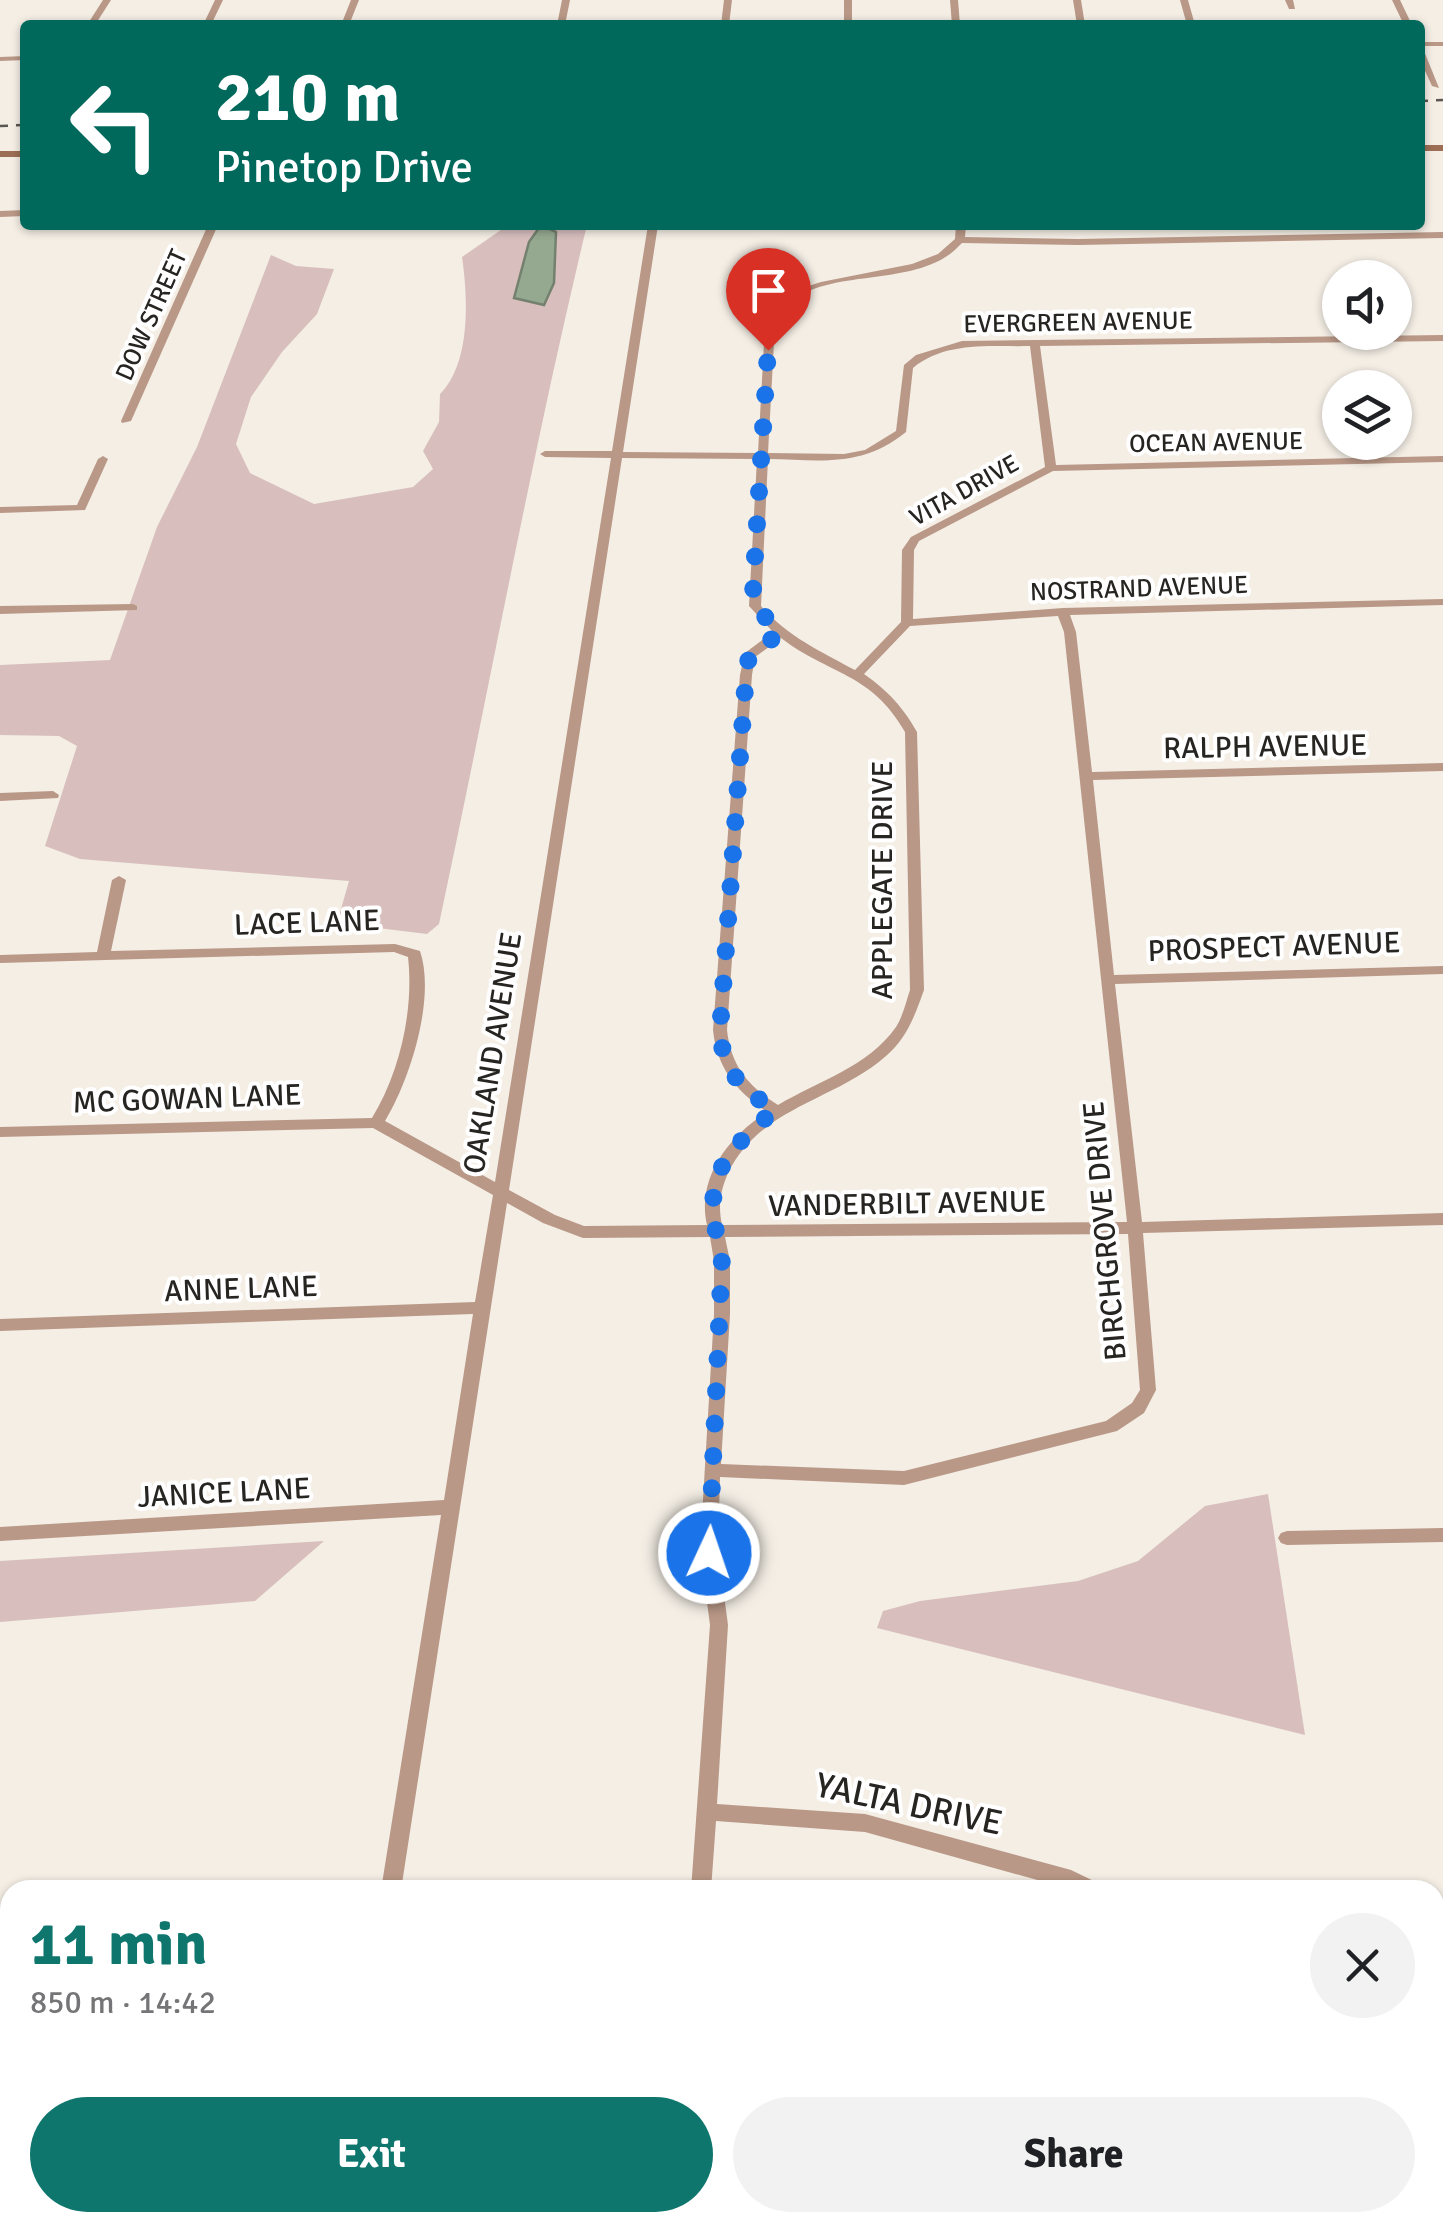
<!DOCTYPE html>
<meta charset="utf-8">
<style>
:root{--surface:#fff;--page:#f2f2f2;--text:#202124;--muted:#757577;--accent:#0f766e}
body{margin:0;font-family:Signika,sans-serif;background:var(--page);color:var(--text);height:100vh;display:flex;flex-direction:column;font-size:38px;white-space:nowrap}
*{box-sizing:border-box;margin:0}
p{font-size:32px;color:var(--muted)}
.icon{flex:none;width:55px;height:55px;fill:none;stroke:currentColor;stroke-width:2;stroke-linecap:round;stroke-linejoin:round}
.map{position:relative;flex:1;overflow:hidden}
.sheet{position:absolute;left:0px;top:1880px;width:1445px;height:352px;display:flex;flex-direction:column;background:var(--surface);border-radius:30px 30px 0 0;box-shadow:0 2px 8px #0004}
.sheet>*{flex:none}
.banner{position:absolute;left:20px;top:20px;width:1405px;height:210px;border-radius:10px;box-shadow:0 2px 8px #0004;background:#00695c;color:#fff;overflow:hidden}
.fabs{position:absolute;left:1322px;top:260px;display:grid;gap:20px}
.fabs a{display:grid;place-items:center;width:90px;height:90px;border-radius:50%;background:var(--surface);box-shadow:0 2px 8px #0004;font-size:50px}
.pin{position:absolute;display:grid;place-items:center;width:85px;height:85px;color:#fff;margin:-102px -42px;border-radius:50% 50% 50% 0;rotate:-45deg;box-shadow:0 0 10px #0007}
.pin .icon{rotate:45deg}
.me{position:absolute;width:110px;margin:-55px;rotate:3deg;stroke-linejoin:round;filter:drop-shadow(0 0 8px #0008)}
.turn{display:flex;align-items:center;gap:35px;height:210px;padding:0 30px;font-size:45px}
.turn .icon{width:130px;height:130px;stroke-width:2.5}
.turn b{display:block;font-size:70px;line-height:85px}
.round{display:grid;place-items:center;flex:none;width:105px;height:105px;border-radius:52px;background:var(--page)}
.headline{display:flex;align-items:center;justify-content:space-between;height:170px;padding:0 30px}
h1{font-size:60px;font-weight:700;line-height:75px;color:var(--accent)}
.button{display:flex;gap:20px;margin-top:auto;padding:20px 30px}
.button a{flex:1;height:115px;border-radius:60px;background:var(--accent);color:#fff;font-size:40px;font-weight:700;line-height:115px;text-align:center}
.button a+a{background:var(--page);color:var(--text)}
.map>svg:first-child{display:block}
</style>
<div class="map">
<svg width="1443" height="2231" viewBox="0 0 1443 2231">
<rect width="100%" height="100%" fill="#f4eee5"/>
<g fill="#d8bfbe">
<path d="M508 225H541L529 242 514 298 549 225H543H587C531 457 489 691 439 924L427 934 337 923 349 881 80 859 45 846 77 746 59 736 0 735V665L110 660 157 527 197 447 271 255 296 266 334 269 317 314 282 352 251 397 236 444 250 473 314 504 413 487 433 469 423 451 439 422 440 394C471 363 468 298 462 257Z"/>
<polygon points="1268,1494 1305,1735 877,1628 883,1611 920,1601 1078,1581 1138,1561 1205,1506"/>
<polygon points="324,1541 255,1601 0,1622 0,1561"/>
<polygon points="1435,2058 1443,2058 1443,2231 1393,2231 1393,2223 1435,2222"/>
</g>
<polygon fill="#95a990" stroke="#74816f" stroke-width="2.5" points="541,225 556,232 554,283 544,305 514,298 529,242"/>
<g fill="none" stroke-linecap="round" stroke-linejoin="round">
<g fill="#b99887" fill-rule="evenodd">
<polygon points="103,0 111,0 95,25 87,25"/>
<polygon points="215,0 223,0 211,25 203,25"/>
<polygon points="351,0 359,0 349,25 341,25"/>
<polygon points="562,0 570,0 565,25 557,25"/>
<polygon points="724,0 732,0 729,25 721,25"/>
<rect x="844" y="0" width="8" height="25"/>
<polygon points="950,0 958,0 960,25 952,25"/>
<polygon points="1073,0 1081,0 1085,25 1077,25"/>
<polygon points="1180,0 1188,0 1195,25 1187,25"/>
<polygon points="1285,0 1293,0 1295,9 1289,9"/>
<polygon points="1392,0 1400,0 1412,25 1404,25"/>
<rect x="1420" y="42" width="23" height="4"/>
<polygon points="1420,49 1424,51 1439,88 1432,86 1420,60"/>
<polygon points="25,56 25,60 0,61 0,57"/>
<polygon points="25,210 25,216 0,217 0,211"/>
<polygon points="208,225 218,225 131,421 122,423 121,421"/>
<path d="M648 225H658L623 452 758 453 765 324 777 303 796 290 821 282 912 264 938 254 955 239 956 225H966L965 237 1078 239 1443 232V238L1078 245 962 243C957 248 951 254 944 258 899 285 827 270 787 304 781 309 778 317 775 324L768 453 844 454 865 450 896 431 904 365 916 355 962 341 1443 335V341L1040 346 1056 465 1443 456V462L1053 471 919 541 914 550 913 619 1063 608 1443 599V605L1070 615 1076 632 1092 772 1443 763V771L1093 780 1114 975 1443 966V974L1115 984 1142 1222 1443 1213V1225L1143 1233 1156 1390 1144 1413 1117 1431 904 1485 720 1477 718 1550 728 1625 717 1804 865 1814 1071 1870 1100 1884 1103 1890H1073L865 1832 716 1821 711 1890H691L710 1625 700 1550 714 1314V1261L710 1237 583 1238 543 1223 507 1203 401 1890H381L441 1515 0 1541V1527L444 1500 473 1314 0 1331V1319L475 1302 493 1195 373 1128 0 1137V1127L372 1118C400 1072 414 1010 408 957L394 952 0 963V955L97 952 112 880 119 876 126 880 111 951 395 944 420 951C436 998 410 1080 385 1121L495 1182 611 458 545 457 540 454 545 451H612ZM1030 346 1045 467 911 537 902 550 901 622 855 670C820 651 787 636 761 606L768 459C821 460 862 468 906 432L913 368C945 341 991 347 1030 346ZM622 458 757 459 749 606 773 632 745 653 740 675 713 1030C717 1068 736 1091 767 1112 729 1136 696 1178 707 1225L584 1226 555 1215 509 1190ZM1058 616 1064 632 1127 1222 722 1225C718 1206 720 1192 728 1173 761 1106 835 1101 886 1056 907 1038 915 1015 924 990L917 732C903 707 888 691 864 674L910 626ZM781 638C829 675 871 672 905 732L910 990C906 1002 903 1016 896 1027 868 1067 818 1081 778 1105 748 1086 731 1066 727 1030L752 675 755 657ZM1128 1234 1140 1390 1132 1403 1106 1421 904 1471 721 1464 730 1314V1261L725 1237Z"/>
<polygon points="103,456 108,459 85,510 0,513 0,507 77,505 98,459"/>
<polygon points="133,604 137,606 137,610 0,614 0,606"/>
<polygon points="53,791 59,795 58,798 0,801 0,793"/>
<polygon points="1443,1528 1443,1542 1287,1545 1281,1543 1278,1538 1281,1533 1287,1531"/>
<polygon points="327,2222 349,2222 348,2231 326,2231"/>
<polygon points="781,2222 805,2222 808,2231 785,2231"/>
<polygon points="1184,2222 1206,2222 1207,2231 1185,2231"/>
</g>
<g fill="#9c6e55" fill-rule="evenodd">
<rect x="1420" y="145" width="23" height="6"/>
<rect x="0" y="151" width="25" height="6"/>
</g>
<g stroke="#5a5752" stroke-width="2.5" stroke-dasharray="8 8" stroke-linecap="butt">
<polyline points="1420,101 1443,100"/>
<polyline points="0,126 25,125"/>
</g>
</g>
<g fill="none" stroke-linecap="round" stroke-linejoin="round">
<path stroke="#1a73e8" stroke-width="18" stroke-dasharray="0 32.4" d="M709 1553 722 1257C701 1181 717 1159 775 1110 741 1089 722 1070 720 1030L746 675 749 656 780 633 755 606 753 587 768 350"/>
</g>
<g text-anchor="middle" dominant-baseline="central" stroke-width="8" stroke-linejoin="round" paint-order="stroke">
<g font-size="25" fill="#272522" stroke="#fff">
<text transform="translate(151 315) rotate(-66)">DOW STREET</text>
<text transform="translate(1078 322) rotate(-1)">EVERGREEN AVENUE</text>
<text transform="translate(1216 442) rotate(-1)">OCEAN AVENUE</text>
<text transform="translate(964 490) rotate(-29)">VITA DRIVE</text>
<text transform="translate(1139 588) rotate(-2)">NOSTRAND AVENUE</text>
</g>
<g font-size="30" fill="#272522" stroke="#fff">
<text transform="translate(1265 747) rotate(-1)">RALPH AVENUE</text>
<text transform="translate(882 880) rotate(-90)">APPLEGATE DRIVE</text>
<text transform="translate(307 923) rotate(-2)">LACE LANE</text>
<text transform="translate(1274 947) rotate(-2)">PROSPECT AVENUE</text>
<text transform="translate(493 1053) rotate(-81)">OAKLAND AVENUE</text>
<text transform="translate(187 1099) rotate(-2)">MC GOWAN LANE</text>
<text transform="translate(907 1204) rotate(-1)">VANDERBILT AVENUE</text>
<text transform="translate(1105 1231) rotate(-95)">BIRCHGROVE DRIVE</text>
<text transform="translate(241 1289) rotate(-2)">ANNE LANE</text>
<text transform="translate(224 1493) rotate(-3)">JANICE LANE</text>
</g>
<g font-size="35" fill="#272522" stroke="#fff">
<text transform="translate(909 1804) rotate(12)">YALTA DRIVE</text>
</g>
</g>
</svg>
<div class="fabs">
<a><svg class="icon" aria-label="sound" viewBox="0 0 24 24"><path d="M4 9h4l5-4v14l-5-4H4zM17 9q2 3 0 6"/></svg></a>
<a><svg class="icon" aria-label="layers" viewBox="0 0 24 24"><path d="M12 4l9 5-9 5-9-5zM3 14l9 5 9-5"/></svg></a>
</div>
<div class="pin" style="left:768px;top:350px;background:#d93025"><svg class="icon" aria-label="arrive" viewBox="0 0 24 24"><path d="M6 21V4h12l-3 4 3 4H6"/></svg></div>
<svg class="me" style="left:709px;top:1553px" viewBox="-20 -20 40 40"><circle r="17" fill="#1a73e8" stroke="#fff" stroke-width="3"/><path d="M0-11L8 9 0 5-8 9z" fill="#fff"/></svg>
<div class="banner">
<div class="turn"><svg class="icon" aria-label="left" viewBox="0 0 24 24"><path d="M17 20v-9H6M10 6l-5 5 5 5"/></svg><div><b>210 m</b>Pinetop Drive</div></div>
</div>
<section class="sheet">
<div class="headline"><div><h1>11 min</h1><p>850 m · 14:42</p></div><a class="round"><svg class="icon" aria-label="close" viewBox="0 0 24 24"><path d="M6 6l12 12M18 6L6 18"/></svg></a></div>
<div class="button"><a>Exit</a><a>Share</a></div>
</section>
</div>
